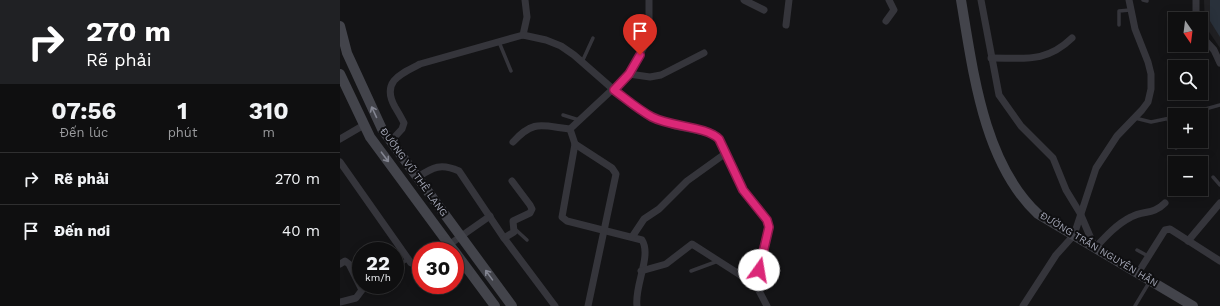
<!DOCTYPE html>
<html lang="vi">
<meta charset="utf-8">
<style>
:root{--surface:#0f0f10;--page:#181819;--text:#f1f3f6;--muted:#9b9c9f;--line:#2f2f30}
body{margin:0;font-family:"Work Sans",sans-serif;background:var(--page);color:var(--text);height:100vh;display:flex;flex-direction:column;font-size:15px;white-space:nowrap}
*{box-sizing:border-box;margin:0}
p{font-size:13px;color:var(--muted)}
.icon{flex:none;width:22px;height:22px;fill:none;stroke:currentColor;stroke-width:2;stroke-linecap:round;stroke-linejoin:round}
.map{position:relative;flex:1;overflow:hidden}
.sheet{display:flex;flex-direction:column;background:var(--surface);width:340px}
.sheet>*{flex:none}
.guide{background:#202124;color:#fff;overflow:hidden}
.needle{width:26px;rotate:166deg}
.fabs{position:absolute;left:828px;top:12px;display:grid;gap:8px}
.fabs a{display:grid;place-items:center;width:40px;height:40px;border-radius:0px;background:var(--surface);box-shadow:0 2px 10px #0003,0 0 0 1px var(--line);font-size:20px}
.speed{position:absolute;left:12px;top:242px;display:flex;gap:8px;font-size:20px;font-weight:700;text-align:center}
.speed>*{display:grid;place-content:center;width:52px;height:52px;border-radius:50%;background:var(--surface);box-shadow:0 2px 10px #0003,0 0 0 1px var(--line);line-height:1}
.speed small{font-size:10px;font-weight:400}
.speed .limit{border:6px solid #d22;background:#fff;color:#111}
.pin{position:absolute;display:grid;place-items:center;width:34px;height:34px;color:#fff;margin:-41px -17px;border-radius:50% 50% 50% 0;rotate:-45deg;box-shadow:0 0 4px #0007}
.pin .icon{rotate:45deg}
.me{position:absolute;width:44px;margin:-22px;rotate:13deg;stroke-linejoin:round;filter:drop-shadow(0 0 3px #0008)}
.turn{display:flex;align-items:center;gap:14px;height:84px;padding:0 20px;font-size:18px}
.turn .icon{width:52px;height:52px;stroke-width:2.5}
.turn b{display:block;font-size:28px;line-height:34px}
.eta{display:flex;justify-content:space-evenly;align-items:center;height:68px;text-align:center}
.eta b{font-size:24px;font-weight:700;line-height:28px}
ul{padding:0;list-style:none}
li{display:flex;align-items:center;gap:12px;height:52px;padding:0 20px;border-top:1px solid var(--line)}
li div{flex:1}
li b{display:block;font-size:15px}
li em{font-style:normal}
main{display:flex;flex:1;min-height:0}
.map>svg:first-child{display:block}
</style>
<main>
<section class="sheet">
<div class="guide">
<div class="turn"><svg class="icon" aria-label="right" viewBox="0 0 24 24"><path d="M7 20v-9h11M14 6l5 5-5 5"/></svg><div><b>270 m</b>Rẽ phải</div></div>
</div>
<div class="eta">
<div><b>07:56</b><p>Đến lúc</p></div>
<div><b>1</b><p>phút</p></div>
<div><b>310</b><p>m</p></div>
</div>
<ul>
<li><svg class="icon" aria-label="right" viewBox="0 0 24 24"><path d="M7 20v-9h11M14 6l5 5-5 5"/></svg><div><b>Rẽ phải</b></div><em>270 m</em></li>
<li><svg class="icon" aria-label="arrive" viewBox="0 0 24 24"><path d="M6 21V4h12l-3 4 3 4H6"/></svg><div><b>Đến nơi</b></div><em>40 m</em></li>
</ul>
</section>
<div class="map">
<svg width="880" height="306" viewBox="0 0 880 306">
<rect width="100%" height="100%" fill="#141416"/>
<polygon fill="#202023" points="864,0 880,0 880,48 865,26"/>
<polygon fill="#29313b" points="870,0 880,0 880,37 870,21"/>
<g fill="none" stroke-linecap="round" stroke-linejoin="round">
<g stroke="#35353b" stroke-width="3.5">
<polyline points="803,0 807,1"/>
<polyline points="779,25 779,11 790,10"/>
<polyline points="159,42 171,71"/>
<polyline points="242,62 253,38"/>
<polyline points="223,115 239,120"/>
<polyline points="844,115 880,105"/>
<polyline points="795,118 811,122 835,117"/>
<polyline points="828,119 836,148"/>
<polyline points="873,177 880,185"/>
<polyline points="175,229 187,240"/>
<polyline points="797,250 808,256"/>
<polyline points="55,268 68,259"/>
<polyline points="351,271 378,261"/>
<polyline points="795,306 810,281"/>
</g>
<g stroke="#35353b" stroke-width="7">
<polyline points="309,0 309,25 305,45 289,74 310,77 321,75 364,53"/>
<polyline points="404,0 424,10"/>
<path d="M641 0 659 95 681 126 713 158 726 190 740 213 755 248C766 236 777 224 791 217 804 210 813 215 825 203"/>
<polyline points="856,0 856,19"/>
<polyline points="546,21 554,10 549,0"/>
<polyline points="446,25 449,0"/>
<polyline points="183,35 187,17 185,0"/>
<polyline points="861,36 874,50 880,63"/>
<path d="M651 58C685 58 706 63 732 38"/>
<path d="M230 129 235 144 222 217 227 221 302 240C312 256 294 286 297 306"/>
<polyline points="0,139 24,125"/>
<path d="M51 141 62 129 64 123C61 117 58 112 55 107 41 82 60 74 80 64L183 35 206 40 221 46 234 55 274 90 312 117 335 126 374 134 379 139 403 190 427 220 429 227 416 285"/>
<path d="M173 142C194 119 202 126 230 129L289 74"/>
<polyline points="235,144 272,168 276,174 248,306"/>
<polyline points="0,162 71,263 78,265 81,263"/>
<path d="M78 177C93 167 101 163 119 171L164 238 215 306"/>
<polyline points="292,237 304,219 319,209 347,181 386,153"/>
<polyline points="164,238 174,232 173,221 190,213 192,209 190,205 172,181"/>
<polyline points="848,241 880,203"/>
<polyline points="100,251 150,216"/>
<polyline points="0,264 5,261 9,264 22,290 16,298 0,302"/>
<polyline points="301,271 326,264 352,244 416,285 427,306"/>
<polyline points="798,273 825,230 830,229 880,261"/>
<polyline points="683,306 716,255 734,235 756,168 777,136 802,110 808,102 811,89 811,74 808,62 795,29 789,0"/>
</g>
<g stroke="#43444b" stroke-width="10">
<path d="M621 0C633 70 643 163 698 214L853 306"/>
<polyline points="0,26 7,53 42,129 172,306"/>
<polyline points="0,74 30,137 114,251"/>
<polyline points="115,252 155,306"/>
</g>
</g>
<defs><path id="oneway-shaft" d="M-6 0H5M1.5-3L5.5 0L1.5 3" fill="none" stroke-width="1.6" stroke-linecap="round" stroke-linejoin="round"/></defs>
<g stroke="#838591">
<use href="#oneway-shaft" transform="translate(34 112) rotate(-115)"/>
<use href="#oneway-shaft" transform="translate(45 157) rotate(53)"/>
<use href="#oneway-shaft" transform="translate(149 275) rotate(-126)"/>
</g>
<g fill="none" stroke-linecap="round" stroke-linejoin="round">
<defs>
<path id="route" d="M300 55 289 74 274 90C286 99 299 110 312 117 331 127 366 126 379 139L403 190 427 220 429 227 419 270"/>
</defs>
<use href="#route" stroke="#8e194d" stroke-width="10"/>
<use href="#route" stroke="#db2777" stroke-width="7"/>
</g>
<g text-anchor="middle" dominant-baseline="central" stroke-width="4" stroke-linejoin="round" paint-order="stroke">
<g font-size="10" fill="#a5a8b7" stroke="#0f0f11">
<text transform="translate(74 172) rotate(54)">ĐƯỜNG VŨ THÊ LANG</text>
<text transform="translate(759 249) rotate(31)">ĐƯỜNG TRẦN NGUYÊN HÃN</text>
</g>
</g>
</svg>
<div class="fabs">
<a><svg class="needle" viewBox="-14 -14 28 28"><path d="M0-13l5 13h-10z" fill="#e53935"/><path d="M0 13l5-13h-10z" fill="#9b9c9f"/></svg></a>
<a><svg class="icon" aria-label="search" viewBox="0 0 24 24"><circle cx="10" cy="10" r="6"/><path d="M15 15l6 6"/></svg></a>
<a>+</a>
<a>−</a>
</div>
<div class="speed"><div>22<small>km/h</small></div><div class="limit">30</div></div>
<div class="pin" style="left:300px;top:55px;background:#d93025"><svg class="icon" aria-label="arrive" viewBox="0 0 24 24"><path d="M6 21V4h12l-3 4 3 4H6"/></svg></div>
<svg class="me" style="left:419px;top:270px" viewBox="-20 -20 40 40"><circle r="19" fill="#fff"/><path d="M0-13L10 11 0 6-10 11z" fill="#db2777"/></svg>
</div>
</main>
